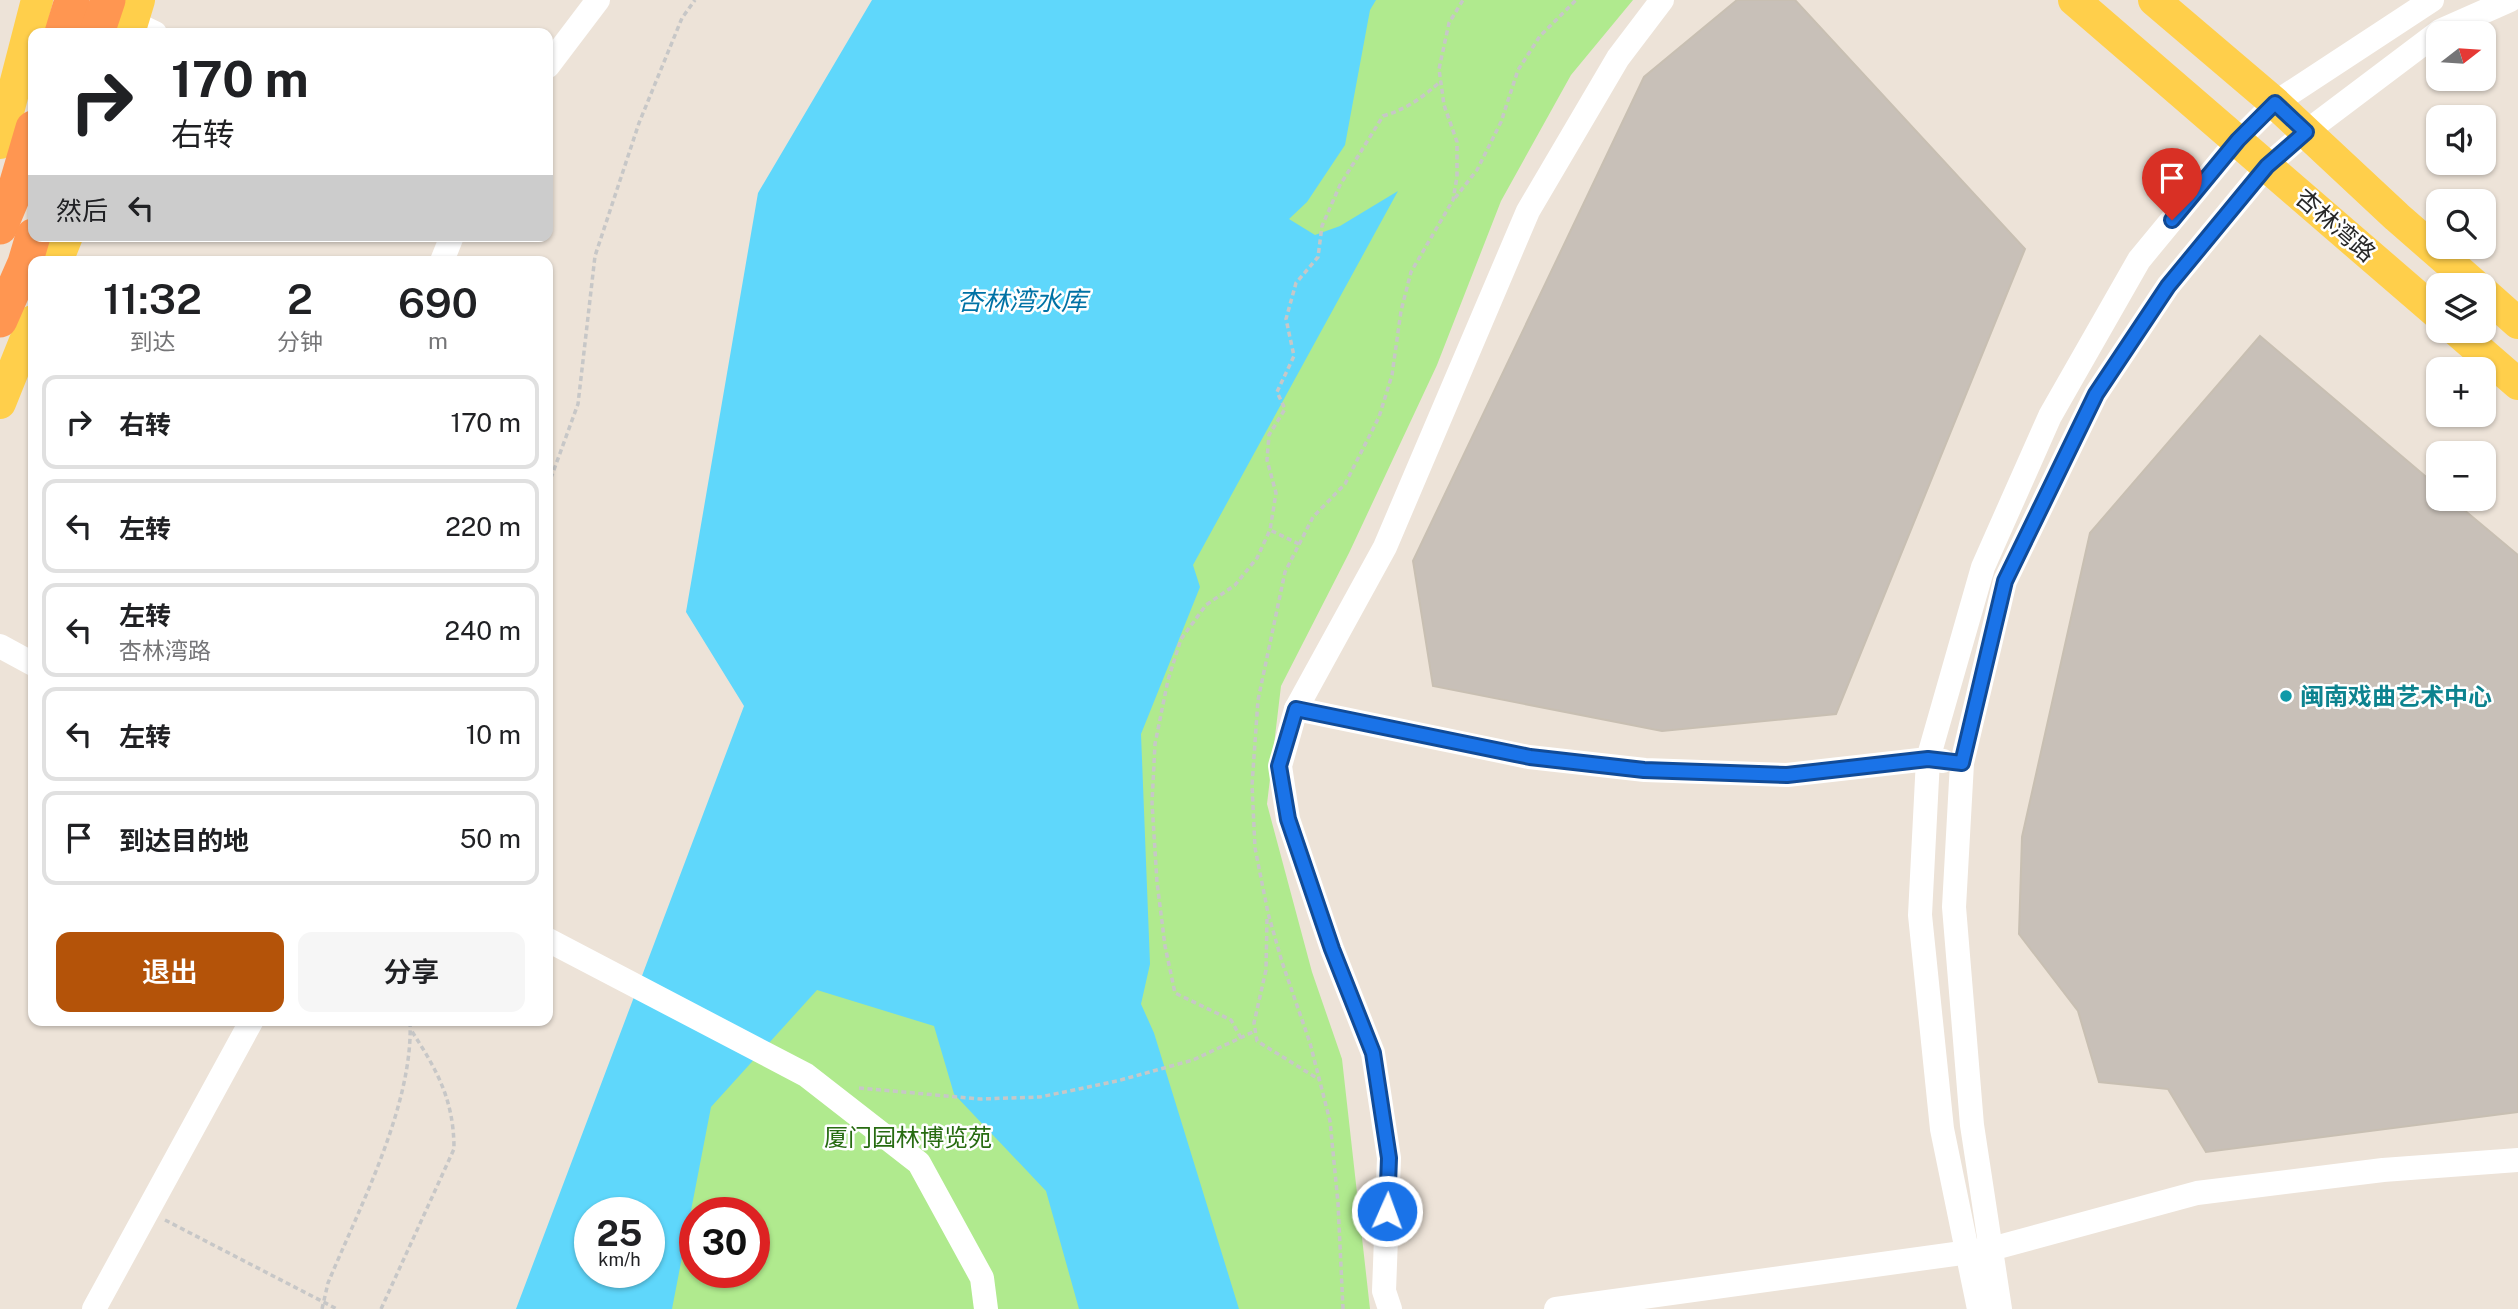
<!DOCTYPE html>
<html lang="zh">
<meta charset="utf-8">
<style>
:root{--surface:#fff;--page:#f6f6f6;--text:#202124;--muted:#757577;--line:#e0e0e0;--accent:#b45309}
body{margin:0;font-family:"Public Sans","Noto Sans SC",sans-serif;background:var(--page);color:var(--text);height:100vh;display:flex;flex-direction:column;font-size:26px;white-space:nowrap}
*{box-sizing:border-box;margin:0}
p{font-size:23px;color:var(--muted)}
.icon{flex:none;width:38px;height:38px;fill:none;stroke:currentColor;stroke-width:2;stroke-linecap:round;stroke-linejoin:round}
.map{position:relative;flex:1;overflow:hidden}
.side{position:absolute;left:28px;top:256px;width:525px;height:770px;display:flex;flex-direction:column;background:var(--surface);border-radius:14px;box-shadow:0 2px 5px #0004}
.side>*{flex:none}
.guide{position:absolute;left:28px;top:28px;width:525px;height:214px;border-radius:14px;box-shadow:0 2px 5px #0004;background:#fff;color:var(--text);overflow:hidden}
.needle{width:46px;rotate:73deg}
.fabs{position:absolute;left:2426px;top:21px;display:grid;gap:14px}
.fabs a{display:grid;place-items:center;width:70px;height:70px;border-radius:14px;background:var(--surface);box-shadow:0 2px 5px #0004;font-size:35px}
.speed{position:absolute;left:574px;top:1197px;display:flex;gap:14px;font-size:35px;font-weight:700;text-align:center}
.speed>*{display:grid;place-content:center;width:91px;height:91px;border-radius:50%;background:var(--surface);box-shadow:0 2px 5px #0004;line-height:1}
.speed small{font-size:18px;font-weight:400}
.speed .limit{border:10px solid #d22;background:#fff;color:#111}
.pin{position:absolute;display:grid;place-items:center;width:60px;height:60px;color:#fff;margin:-72px -30px;border-radius:50% 50% 50% 0;rotate:-45deg;box-shadow:0 0 7px #0007}
.pin .icon{rotate:45deg}
.me{position:absolute;width:77px;margin:-38px;rotate:2deg;stroke-linejoin:round;filter:drop-shadow(0 0 5px #0008)}
.turn{display:flex;align-items:center;gap:24px;height:147px;padding:0 28px;font-size:32px}
.turn .icon{width:91px;height:91px;stroke-width:2.5}
.turn b{display:block;font-size:49px;line-height:60px}
.then{display:flex;align-items:center;height:66px;padding:0 28px;background:#0003;gap:14px;font-size:26px}
.eta{display:flex;justify-content:space-evenly;align-items:center;height:119px;text-align:center}
.eta b{font-size:42px;font-weight:600;line-height:49px}
.action{display:flex;gap:14px;margin-top:auto;padding:14px 28px}
.action a{flex:1;height:80px;border-radius:14px;background:var(--accent);color:#fff;font-size:28px;font-weight:600;line-height:80px;text-align:center}
.action a+a{background:var(--page);color:var(--text)}
ul{padding:0;list-style:none}
li{display:flex;align-items:center;gap:21px;height:94px;margin:0 14px 10px;padding:0 14px;border:4px solid var(--line);border-radius:14px}
li div{flex:1}
li b{display:block;font-size:26px}
li em{font-style:normal}
.map>svg:first-child{display:block}
</style>
<div class="map">
<svg width="2518" height="1309" viewBox="0 0 2518 1309">
<rect width="100%" height="100%" fill="#ede3d8"/>
<g fill="#b0ea8e" fill-rule="evenodd">
<polygon points="1338,0 1633,0 1571,75 1501,201 1437,365 1349,553 1281,686 1267,804 1312,972 1342,1059 1370,1309 1177,1309 1067,992"/>
<path d="M729 926 1040 986 1143 1309H631L649 1272V1213ZM695 1213H754V1272H695Z"/>
</g>
<path fill="#5fd7fb" fill-rule="evenodd" d="M872 0H1376L1370 10 1345 145 1307 202 1289 219 1315 235 1340 226 1398 191 1193 565 1200 587 1141 734 1150 964 1141 1004 1154 1033 1239 1309H1079L1046 1191 954 1094 934 1026 817 990 711 1107 672 1309H516L744 706 686 612 758 193ZM590 1213H649V1272H590Z"/>
<g fill="#c8c0b8" stroke="#c8bfb2" stroke-width="2">
<polygon points="1737,0 1795,0 2025,249 1836,714 1662,731 1433,686 1413,561 1644,77"/>
<polygon points="2260,336 2438,487 2438,499 2451,499 2518,555 2518,1112 2206,1152 2168,1089 2099,1082 2078,1011 2019,934 2022,837 2090,533"/>
</g>
<g fill="none" stroke-linecap="round" stroke-linejoin="round">
<g stroke="#c7c7c7" stroke-width="3.5" stroke-dasharray="5 3.5" stroke-linecap="butt">
<polyline points="1455,198 1477,170 1501,122 1518,70 1540,36 1576,0"/>
<polyline points="548,486 578,404 595,256 639,123 682,18 695,0"/>
<path d="M1299 544 1270 530 1276 493 1267 460 1269 435 1285 409 1277 392 1294 356 1286 319 1296 283 1318 257 1322 226 1340 185 1383 116C1407 109 1423 97 1441 81"/>
<polyline points="1267,919 1266,970 1254,1023 1257,1041 1320,1080"/>
<polyline points="1241,1038 1231,1020 1175,993 1165,946 1157,882 1152,803 1155,744 1168,680 1181,639 1206,605 1235,585 1257,558 1270,530"/>
<polyline points="859,1088 980,1099 1040,1097 1117,1081 1193,1060 1255,1031"/>
<polyline points="165,1220 337,1309"/>
<path d="M322 1309 328 1283C360 1206 414 1104 410 1020"/>
<path d="M381 1309 454 1149C454 1100 437 1070 411 1030"/>
<polyline points="1343,1309 1338,1203 1330,1121 1310,1043 1282,962 1268,913 1255,848 1252,785 1258,700 1285,572 1313,517 1345,484 1379,417 1392,375 1401,311 1411,272 1453,200 1457,177 1457,142 1444,105 1439,69 1449,23 1463,0"/>
</g>
<g stroke="#fff" stroke-width="24">
<polyline points="132,22 155,33"/>
<polyline points="548,66 598,0"/>
<polyline points="442,261 452,236"/>
<polyline points="0,646 33,664"/>
<polyline points="1296,709 1529,757 1645,770 1787,775 1928,759 1943,761"/>
<polyline points="548,940 806,1075 919,1163 982,1278 986,1309"/>
<polyline points="94,1309 252,1020"/>
<polyline points="1390,1309 1384,1291 1389,1158 1373,1053 1332,949 1288,819 1280,766 1296,709 1385,547 1528,211 1618,58 1662,0"/>
<polyline points="1556,1309 1991,1249 2197,1193 2383,1170 2518,1160"/>
<polyline points="1979,1309 1942,1129 1920,915 1928,759 1983,567 2050,416 2139,260 2238,140 2275,103 2432,0"/>
<polyline points="2000,1309 1972,1125 1954,907 1962,763 2005,581 2096,394 2168,286 2267,166 2306,132 2440,31 2510,0"/>
</g>
<g stroke="#ffcf4b" stroke-width="32">
<polyline points="2074,0 2438,314"/>
<polyline points="2154,0 2275,103 2397,217 2475,285"/>
<polyline points="129,33 139,0"/>
<polyline points="0,143 37,0"/>
<polyline points="57,261 67,236"/>
<polyline points="2483,292 2518,323"/>
<polyline points="2457,331 2518,384"/>
<polyline points="0,403 33,321"/>
</g>
<g stroke="#ff9651" stroke-width="35">
<polyline points="62,33 72,0"/>
<polyline points="97,33 108,0"/>
<polyline points="0,227 13,196 33,128"/>
<polyline points="0,320 25,263 33,236"/>
</g>
</g>
<g fill="none" stroke-linecap="round" stroke-linejoin="round">
<defs>
<polyline id="route" points="1387,1211 1389,1158 1373,1053 1332,949 1288,819 1279,766 1296,709 1530,757 1644,770 1787,775 1928,759 1962,763 2005,581 2096,394 2168,286 2267,166 2306,132 2275,103 2238,140 2172,220"/>
</defs>
<use href="#route" stroke="#114b97" stroke-width="18"/>
<use href="#route" stroke="#1a73e8" stroke-width="12"/>
</g>
<circle fill="#0f9aa8" stroke="#fff" stroke-width="2.5" cx="2286" cy="696" r="7"/>
<g text-anchor="middle" dominant-baseline="central" stroke-width="5" stroke-linejoin="round" paint-order="stroke">
<g font-size="24" fill="#282828" stroke="#fff">
<text transform="translate(2336 225) rotate(41)">杏林湾路</text>
</g>
<g font-size="24" font-weight="bold" fill="#0d838f" stroke="#fff" text-anchor="start">
<text x="2300" y="696">闽南戏曲艺术中心</text>
</g>
<g font-size="24" fill="#286c12" stroke="#fff">
<text x="908" y="1137">厦门园林博览苑</text>
</g>
<g font-size="26" font-style="italic" fill="#0072a5" stroke="#fff">
<text x="1022" y="300">杏林湾水库</text>
</g>
</g>
</svg>
<div class="fabs">
<a><svg class="needle" viewBox="-14 -14 28 28"><path d="M0-13l5 13h-10z" fill="#e53935"/><path d="M0 13l5-13h-10z" fill="#757577"/></svg></a>
<a><svg class="icon" aria-label="sound" viewBox="0 0 24 24"><path d="M4 9h4l5-4v14l-5-4H4zM17 9q2 3 0 6"/></svg></a>
<a><svg class="icon" aria-label="search" viewBox="0 0 24 24"><circle cx="10" cy="10" r="6"/><path d="M15 15l6 6"/></svg></a>
<a><svg class="icon" aria-label="layers" viewBox="0 0 24 24"><path d="M12 4l9 5-9 5-9-5zM3 14l9 5 9-5"/></svg></a>
<a>+</a>
<a>−</a>
</div>
<div class="speed"><div>25<small>km/h</small></div><div class="limit">30</div></div>
<div class="pin" style="left:2172px;top:220px;background:#d93025"><svg class="icon" aria-label="arrive" viewBox="0 0 24 24"><path d="M6 21V4h12l-3 4 3 4H6"/></svg></div>
<svg class="me" style="left:1387px;top:1211px" viewBox="-20 -20 40 40"><circle r="17" fill="#1a73e8" stroke="#fff" stroke-width="3"/><path d="M0-11L8 9 0 5-8 9z" fill="#fff"/></svg>
<div class="guide">
<div class="turn"><svg class="icon" aria-label="right" viewBox="0 0 24 24"><path d="M7 20v-9h11M14 6l5 5-5 5"/></svg><div><b>170 m</b>右转</div></div>
<div class="then">然后<svg class="icon" aria-label="left" viewBox="0 0 24 24"><path d="M17 20v-9H6M10 6l-5 5 5 5"/></svg></div>
</div>
<section class="side">
<div class="eta">
<div><b>11:32</b><p>到达</p></div>
<div><b>2</b><p>分钟</p></div>
<div><b>690</b><p>m</p></div>
</div>
<ul>
<li><svg class="icon" aria-label="right" viewBox="0 0 24 24"><path d="M7 20v-9h11M14 6l5 5-5 5"/></svg><div><b>右转</b></div><em>170 m</em></li>
<li><svg class="icon" aria-label="left" viewBox="0 0 24 24"><path d="M17 20v-9H6M10 6l-5 5 5 5"/></svg><div><b>左转</b></div><em>220 m</em></li>
<li><svg class="icon" aria-label="left" viewBox="0 0 24 24"><path d="M17 20v-9H6M10 6l-5 5 5 5"/></svg><div><b>左转</b><p>杏林湾路</p></div><em>240 m</em></li>
<li><svg class="icon" aria-label="left" viewBox="0 0 24 24"><path d="M17 20v-9H6M10 6l-5 5 5 5"/></svg><div><b>左转</b></div><em>10 m</em></li>
<li><svg class="icon" aria-label="arrive" viewBox="0 0 24 24"><path d="M6 21V4h12l-3 4 3 4H6"/></svg><div><b>到达目的地</b></div><em>50 m</em></li>
</ul>
<div class="action"><a>退出</a><a>分享</a></div>
</section>
</div>
